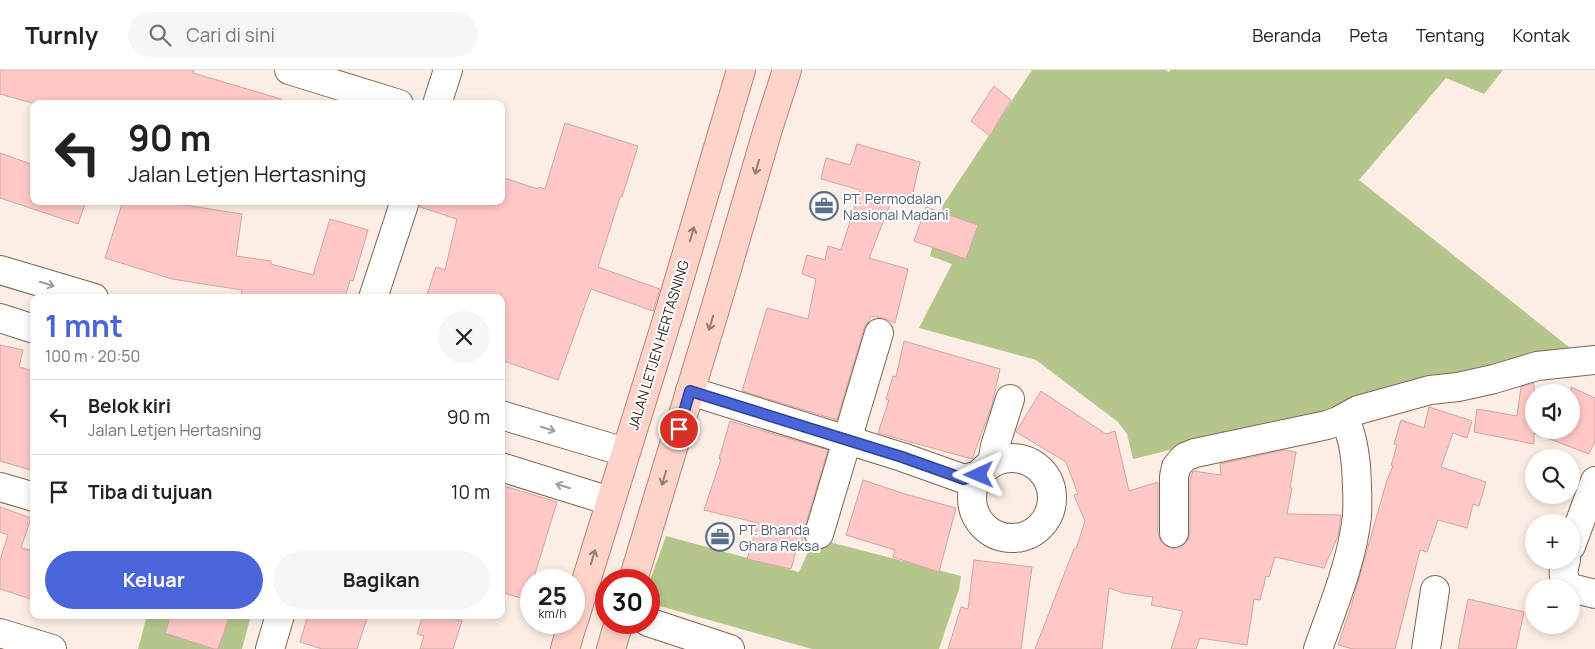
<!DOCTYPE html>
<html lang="id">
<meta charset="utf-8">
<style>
:root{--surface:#fff;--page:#f6f6f6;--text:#222;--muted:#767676;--line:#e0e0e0;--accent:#4a65d9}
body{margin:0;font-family:Manrope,sans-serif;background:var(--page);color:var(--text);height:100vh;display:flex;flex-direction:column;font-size:19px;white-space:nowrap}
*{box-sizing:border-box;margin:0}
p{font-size:16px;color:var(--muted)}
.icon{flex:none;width:28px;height:28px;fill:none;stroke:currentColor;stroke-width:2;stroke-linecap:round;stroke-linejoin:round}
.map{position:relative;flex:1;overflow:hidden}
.details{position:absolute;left:30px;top:224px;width:475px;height:325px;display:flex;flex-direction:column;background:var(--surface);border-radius:10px;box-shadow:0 2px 8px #0003}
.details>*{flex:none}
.guide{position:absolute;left:30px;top:30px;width:475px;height:105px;border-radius:10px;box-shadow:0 2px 8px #0003;background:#fff;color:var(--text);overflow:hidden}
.controls{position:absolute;left:1525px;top:314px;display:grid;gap:10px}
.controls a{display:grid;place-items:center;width:55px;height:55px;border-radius:50%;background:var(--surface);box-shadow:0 2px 8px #0003;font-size:25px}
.speed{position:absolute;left:520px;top:499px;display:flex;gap:10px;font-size:25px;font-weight:700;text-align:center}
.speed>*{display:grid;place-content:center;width:65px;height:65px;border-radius:50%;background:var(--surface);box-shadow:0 2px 8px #0003;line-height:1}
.speed small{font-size:12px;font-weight:400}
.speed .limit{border:8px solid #d22;background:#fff;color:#111}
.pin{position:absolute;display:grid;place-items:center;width:42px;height:42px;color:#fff;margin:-21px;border:2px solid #fff;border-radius:50%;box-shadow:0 1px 5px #0007}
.me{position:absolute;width:55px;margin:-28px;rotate:269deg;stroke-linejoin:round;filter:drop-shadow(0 0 4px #0008)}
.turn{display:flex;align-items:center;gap:18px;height:105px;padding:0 15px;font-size:22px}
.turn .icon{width:65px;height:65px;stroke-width:2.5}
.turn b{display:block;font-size:35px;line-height:42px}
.round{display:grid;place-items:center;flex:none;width:52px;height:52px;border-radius:26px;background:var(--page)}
.overview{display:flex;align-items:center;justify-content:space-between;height:85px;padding:0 15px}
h1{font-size:30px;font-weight:700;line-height:38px;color:var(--accent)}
.action{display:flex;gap:10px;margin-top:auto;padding:10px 15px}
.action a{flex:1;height:58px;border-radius:30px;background:var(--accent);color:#fff;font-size:20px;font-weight:700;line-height:58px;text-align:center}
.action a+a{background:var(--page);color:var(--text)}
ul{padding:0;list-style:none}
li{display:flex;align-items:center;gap:15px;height:75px;padding:0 15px;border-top:1px solid var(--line)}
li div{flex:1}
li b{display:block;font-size:19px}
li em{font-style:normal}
header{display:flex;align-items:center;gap:30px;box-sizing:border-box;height:70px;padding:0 25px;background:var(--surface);border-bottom:1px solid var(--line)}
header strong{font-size:24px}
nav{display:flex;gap:28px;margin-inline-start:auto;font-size:18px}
.search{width:350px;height:45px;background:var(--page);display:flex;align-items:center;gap:12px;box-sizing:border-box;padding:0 18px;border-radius:28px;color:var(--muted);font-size:19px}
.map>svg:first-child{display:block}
</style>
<header>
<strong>Turnly</strong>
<div class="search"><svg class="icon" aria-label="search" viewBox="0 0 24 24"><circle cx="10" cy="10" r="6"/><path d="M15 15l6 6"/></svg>Cari di sini</div>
<nav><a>Beranda</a><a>Peta</a><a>Tentang</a><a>Kontak</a></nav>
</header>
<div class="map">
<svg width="1595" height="579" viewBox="0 0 1595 579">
<rect width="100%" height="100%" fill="#fceee4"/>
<g fill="#b4c68c">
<polygon points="1032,0 1165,0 1169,2 1171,0 1503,0 1484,24 1446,8 1359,110 1574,281 1133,389 1127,364 1118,352 1036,290 919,258 952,194 930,186 943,135"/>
<polygon points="666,466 799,502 814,468 961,506 959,519 939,579 812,579 649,533 649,513"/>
<polygon points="147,545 251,545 242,579 138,579"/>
</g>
<g fill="#fec8c6" stroke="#cfa5a3">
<polygon points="0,0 194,0 193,3 281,29 281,34 36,34 0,24"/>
<polygon points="994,16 1011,30 990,66 971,51"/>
<polygon points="565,53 638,76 622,127 620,127 598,197 660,219 653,241 591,219 558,310 501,290 501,228 426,228 436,197 445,200 457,149 420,137 420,131 501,131 501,107 538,119 539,117 545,119"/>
<polygon points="857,74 920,92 910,135 892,130 869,188 908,199 895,253 883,248 871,246 864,259 837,350 742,321 767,238 808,249 816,209 802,204 807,185 825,190 828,176 841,180 860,120 821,109 826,88 850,95"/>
<polygon points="0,83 34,95 34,131 86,131 78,154 0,128"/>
<polygon points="123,131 172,131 171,133 242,144 236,186 271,191 271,194 313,205 330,149 368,160 353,211 350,210 345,228 241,228 242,220 172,209 105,188"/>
<polygon points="926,137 978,155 966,189 914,171"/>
<polygon points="904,271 1000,299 992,335 972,389 878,363 889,330 886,329 893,306 896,307"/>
<polygon points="0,275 23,280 19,297 34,301 34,401 0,391"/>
<polygon points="1534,313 1534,360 1571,360 1571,317 1595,328 1595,371 1589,384 1534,363 1534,374 1474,362 1477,339 1517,346 1521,317"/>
<polygon points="1041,321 1106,364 1115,361 1129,421 1158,412 1158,463 1160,470 1166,476 1174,479 1182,476 1188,470 1190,463 1190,409 1193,401 1221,405 1220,394 1284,380 1296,382 1290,418 1292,418 1287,444 1341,445 1338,466 1324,498 1275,487 1269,507 1266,506 1260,530 1254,529 1247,575 1200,568 1196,579 1171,579 1183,541 1151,535 1153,527 1123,523 1109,518 1102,579 1035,579 1074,479 1076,479 1085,451 1074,425 1078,424 1066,392 1016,362"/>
<polygon points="1429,337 1472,351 1467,368 1453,363 1441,397 1486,412 1479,436 1473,434 1467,458 1438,450 1427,482 1420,480 1395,579 1353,579 1338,575 1350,540 1387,410 1393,396 1391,396 1397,375 1394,374 1401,350 1424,358"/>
<polygon points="730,351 828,380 804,460 802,472 799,471 791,499 747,489 758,453 704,440 721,389 719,389"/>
<polygon points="863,410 905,424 956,438 939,502 893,487 895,480 846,465"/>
<polygon points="501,415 557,432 533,510 531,510 531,516 527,530 501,522"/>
<polygon points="0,437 31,448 21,478 34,481 34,530 0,519 0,490 8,465 0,462"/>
<polygon points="974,490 1032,497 1021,579 948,579 961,537 968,539"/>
<polygon points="1468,529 1524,542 1516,579 1458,579"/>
<polygon points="171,545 230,545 218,579 214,579 165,563"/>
<polygon points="308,545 368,545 357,579 322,579 300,572"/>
<polygon points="423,545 444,545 462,551 453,579 420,579 424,566 417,564"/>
</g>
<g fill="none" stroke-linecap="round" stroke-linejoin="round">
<defs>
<g id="minor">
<polyline points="289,0 399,34"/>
<polyline points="437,34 448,0"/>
<polyline points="0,200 94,228"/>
<polyline points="373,228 405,131"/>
<polyline points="0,248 34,259"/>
<polyline points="690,321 902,387 964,409 979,405"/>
<polyline points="501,345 625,382"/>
<circle cx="1012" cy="428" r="40"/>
<polyline points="992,393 995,376 1010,329"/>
<polyline points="501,397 610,431"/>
<polyline points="0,417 34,427"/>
<polyline points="1174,463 1174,407 1176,397 1181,391 1185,387 1195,383 1327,355 1338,351 1358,340 1430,320 1458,317 1494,309 1537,296 1595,290"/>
<polyline points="819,464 879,263"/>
<polyline points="1571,476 1595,411"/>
<path d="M1566 490C1563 500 1562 507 1568 516L1571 518"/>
<polyline points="1571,518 1595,524"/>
<polyline points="648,552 730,579"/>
<polyline points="0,563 52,579"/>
<polyline points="270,579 280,545"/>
<path d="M1318 579C1333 536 1352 492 1357 446 1358 429 1357 413 1356 396 1354 378 1352 364 1344 348"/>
<polyline points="1426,579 1435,520"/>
</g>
<g id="major">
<polyline points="633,510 716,236 768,59 787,0"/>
<polyline points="574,550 671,237 741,0"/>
<polyline points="565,579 573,552"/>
<polyline points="611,579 619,552"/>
</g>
</defs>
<use href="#minor" stroke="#82654f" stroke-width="30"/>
<use href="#major" stroke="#b68575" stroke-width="30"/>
<use href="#minor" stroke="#fff" stroke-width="28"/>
<use href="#major" stroke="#fed4ca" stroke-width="28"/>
</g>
<defs><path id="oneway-shaft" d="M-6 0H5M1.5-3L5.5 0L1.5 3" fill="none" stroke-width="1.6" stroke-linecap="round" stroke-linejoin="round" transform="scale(1.25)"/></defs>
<g stroke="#987c72">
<use href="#oneway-shaft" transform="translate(757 97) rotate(106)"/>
<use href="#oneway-shaft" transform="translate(692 164) rotate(-74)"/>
<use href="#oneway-shaft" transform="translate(711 253) rotate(107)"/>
<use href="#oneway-shaft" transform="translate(664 408) rotate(107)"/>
<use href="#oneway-shaft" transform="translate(593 487) rotate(-73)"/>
</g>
<g stroke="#a29d98">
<use href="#oneway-shaft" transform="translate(47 214) rotate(17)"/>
<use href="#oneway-shaft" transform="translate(548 359) rotate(17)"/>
<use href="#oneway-shaft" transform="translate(563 416) rotate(-163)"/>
</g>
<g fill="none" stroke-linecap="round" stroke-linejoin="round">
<defs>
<polyline id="route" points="679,359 690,321 902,387 964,409 979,405"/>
</defs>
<use href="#route" stroke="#30428d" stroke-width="12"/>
<use href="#route" stroke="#4a65d9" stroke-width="9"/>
</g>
<defs>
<symbol id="office-ring" viewBox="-11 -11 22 22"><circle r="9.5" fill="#fefefe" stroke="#5c6f8a" stroke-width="1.5"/><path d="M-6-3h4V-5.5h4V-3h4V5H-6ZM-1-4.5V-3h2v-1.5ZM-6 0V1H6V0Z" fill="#5c6f8a"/></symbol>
</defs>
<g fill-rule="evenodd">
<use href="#office-ring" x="808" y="120" width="32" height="32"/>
<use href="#office-ring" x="704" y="451" width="32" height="32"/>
</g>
<g text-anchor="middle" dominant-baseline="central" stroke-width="4" stroke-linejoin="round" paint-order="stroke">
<g font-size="14" fill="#4e5e75" stroke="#fefefe" text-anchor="start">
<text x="843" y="128">PT. Permodalan<tspan x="843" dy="16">Nasional Madani</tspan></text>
<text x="739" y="459">PT. Bhanda<tspan x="739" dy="16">Ghara Reksa</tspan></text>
</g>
<g font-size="14" fill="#31251b" stroke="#fefefe">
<text transform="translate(658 275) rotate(-73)">JALAN LETJEN HERTASNING</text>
</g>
</g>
</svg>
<div class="controls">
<a><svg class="icon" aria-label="sound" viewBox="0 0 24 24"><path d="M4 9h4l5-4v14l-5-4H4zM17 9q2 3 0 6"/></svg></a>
<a><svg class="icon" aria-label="search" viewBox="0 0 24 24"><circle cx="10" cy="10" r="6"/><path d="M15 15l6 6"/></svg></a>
<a>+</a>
<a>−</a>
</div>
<div class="speed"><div>25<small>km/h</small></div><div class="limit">30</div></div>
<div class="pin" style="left:679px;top:359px;background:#d93025"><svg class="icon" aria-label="arrive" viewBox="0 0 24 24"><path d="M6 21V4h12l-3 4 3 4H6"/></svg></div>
<svg class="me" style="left:979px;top:405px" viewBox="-20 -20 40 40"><path d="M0-17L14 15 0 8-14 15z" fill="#4a65d9" stroke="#fff" stroke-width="4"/></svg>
<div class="guide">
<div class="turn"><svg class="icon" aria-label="left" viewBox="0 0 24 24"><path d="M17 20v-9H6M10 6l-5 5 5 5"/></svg><div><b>90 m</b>Jalan Letjen Hertasning</div></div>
</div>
<section class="details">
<div class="overview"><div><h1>1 mnt</h1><p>100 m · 20:50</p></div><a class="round"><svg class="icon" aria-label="close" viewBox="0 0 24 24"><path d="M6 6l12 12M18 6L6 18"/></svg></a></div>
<ul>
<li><svg class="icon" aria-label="left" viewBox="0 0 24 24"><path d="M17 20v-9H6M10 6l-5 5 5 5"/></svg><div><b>Belok kiri</b><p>Jalan Letjen Hertasning</p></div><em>90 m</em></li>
<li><svg class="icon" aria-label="arrive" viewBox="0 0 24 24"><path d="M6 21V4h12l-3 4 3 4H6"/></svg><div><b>Tiba di tujuan</b></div><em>10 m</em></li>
</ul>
<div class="action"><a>Keluar</a><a>Bagikan</a></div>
</section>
</div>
